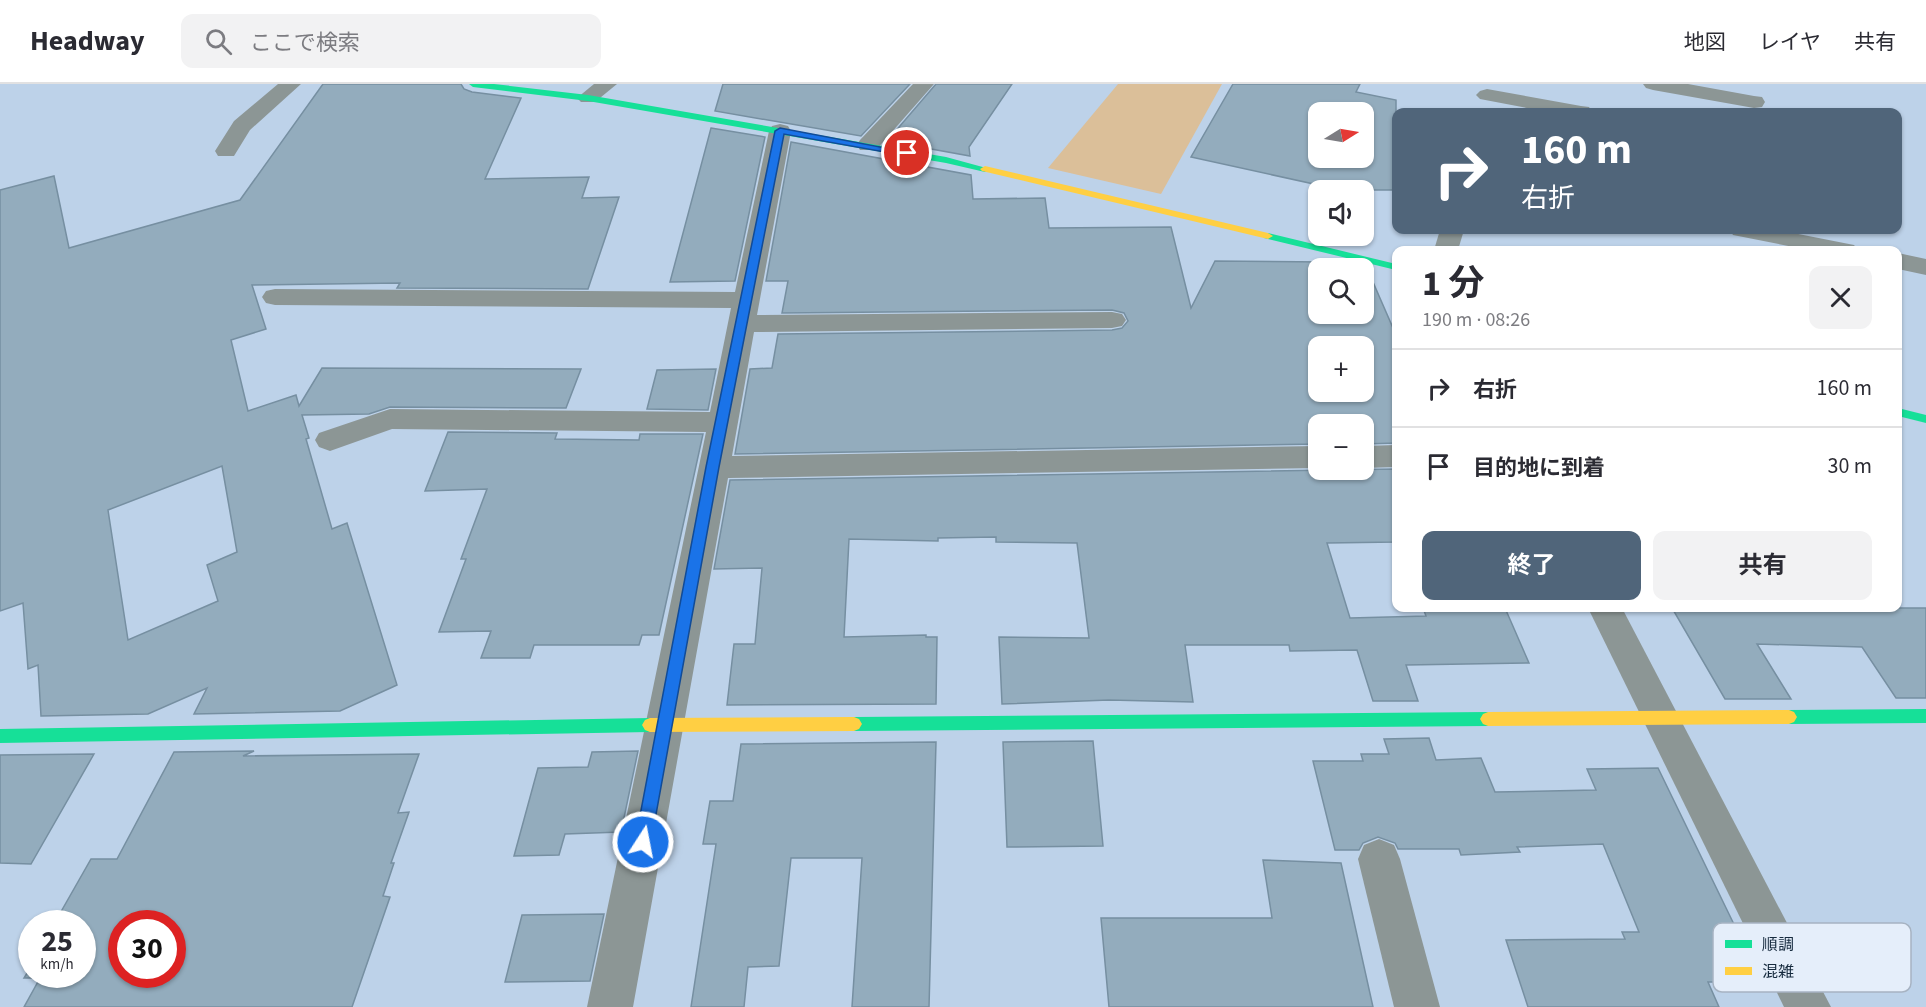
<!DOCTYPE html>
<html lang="ja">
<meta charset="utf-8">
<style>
:root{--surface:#fff;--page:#f2f2f3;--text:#2b2b33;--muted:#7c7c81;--line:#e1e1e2;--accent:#50657a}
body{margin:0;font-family:"Source Sans 3","Noto Sans JP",sans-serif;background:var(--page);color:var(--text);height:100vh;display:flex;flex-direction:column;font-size:22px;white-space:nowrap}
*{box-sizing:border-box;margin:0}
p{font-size:20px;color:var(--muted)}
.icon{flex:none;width:33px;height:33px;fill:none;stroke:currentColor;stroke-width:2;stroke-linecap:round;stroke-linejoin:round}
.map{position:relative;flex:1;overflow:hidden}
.details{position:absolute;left:1392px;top:162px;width:510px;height:366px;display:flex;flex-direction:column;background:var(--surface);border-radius:12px;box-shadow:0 2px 4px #0004}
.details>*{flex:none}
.hud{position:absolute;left:1392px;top:24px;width:510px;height:126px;border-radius:12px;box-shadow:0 2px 4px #0004;background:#50657a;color:#fff;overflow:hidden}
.needle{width:39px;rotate:79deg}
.tools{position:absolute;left:1308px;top:18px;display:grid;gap:12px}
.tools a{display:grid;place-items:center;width:66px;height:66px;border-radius:12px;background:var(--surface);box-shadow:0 2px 4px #0004;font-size:30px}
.speed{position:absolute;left:18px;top:826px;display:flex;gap:12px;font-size:30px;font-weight:700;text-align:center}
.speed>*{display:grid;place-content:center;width:78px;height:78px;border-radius:50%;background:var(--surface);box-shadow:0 2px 4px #0004;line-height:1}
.speed small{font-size:15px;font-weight:400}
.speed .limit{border:9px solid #d22;background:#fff;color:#111}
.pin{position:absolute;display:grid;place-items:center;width:51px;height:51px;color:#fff;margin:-26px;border:3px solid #fff;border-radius:50%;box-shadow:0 2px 6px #0007}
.me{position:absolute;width:66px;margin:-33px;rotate:11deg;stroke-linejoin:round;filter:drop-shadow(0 0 4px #0008)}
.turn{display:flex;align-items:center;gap:21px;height:126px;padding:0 30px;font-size:27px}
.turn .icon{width:78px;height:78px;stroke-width:2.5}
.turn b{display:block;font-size:42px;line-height:51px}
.round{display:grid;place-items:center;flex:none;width:63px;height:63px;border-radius:12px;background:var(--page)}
.summary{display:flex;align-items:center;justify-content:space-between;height:102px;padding:0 30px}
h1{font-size:36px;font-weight:700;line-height:45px}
.action{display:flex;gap:12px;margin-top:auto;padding:12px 30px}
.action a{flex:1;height:69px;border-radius:12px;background:var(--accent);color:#fff;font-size:24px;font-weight:700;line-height:69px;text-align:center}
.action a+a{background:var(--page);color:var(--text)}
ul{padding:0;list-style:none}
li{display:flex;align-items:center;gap:18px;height:78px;padding:0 30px;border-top:2px solid var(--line)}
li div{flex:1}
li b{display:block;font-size:22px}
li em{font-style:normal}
header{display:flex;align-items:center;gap:36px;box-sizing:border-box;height:84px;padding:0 30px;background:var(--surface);border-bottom:2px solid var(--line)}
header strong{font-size:28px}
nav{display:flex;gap:33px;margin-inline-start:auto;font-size:21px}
.search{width:420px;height:54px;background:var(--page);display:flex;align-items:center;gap:15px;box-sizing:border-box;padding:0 21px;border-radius:12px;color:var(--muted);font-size:22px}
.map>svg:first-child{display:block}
</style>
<header>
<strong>Headway</strong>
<div class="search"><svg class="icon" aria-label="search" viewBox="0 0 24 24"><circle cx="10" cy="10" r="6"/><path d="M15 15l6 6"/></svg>ここで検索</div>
<nav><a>地図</a><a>レイヤ</a><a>共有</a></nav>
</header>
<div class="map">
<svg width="1926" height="923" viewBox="0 0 1926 923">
<rect width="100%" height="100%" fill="#bdd2e9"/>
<polygon fill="#dbbf99" points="1118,0 1222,0 1161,110 1048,84"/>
<g fill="#93acbd" stroke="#768fa1" stroke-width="1.5" fill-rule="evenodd">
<path d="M323 0H461L464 5 472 8 521 14 485 95 589 93 582 114 619 113 588 205 397 204 400 199 252 201 266 245 231 256 248 327 296 311 299 322 322 284 581 285 566 324 390 323 369 330 302 331 309 354 306 355 332 445 347 439 397 601 340 627 194 630 207 604 148 630 41 632 38 581 28 585 23 519 0 527V106L54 92 69 164 240 116ZM222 382 237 468 207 481 218 517 128 556 108 426Z"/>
<polygon points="723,0 910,0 861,52 715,27"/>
<polygon points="936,0 1012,0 969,63 970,72 887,57"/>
<path d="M1233 0H1360L1356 8 1396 16V106H1341L1191 73ZM1318 28H1364V74H1318Z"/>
<polygon points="711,44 765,53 735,197 670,198"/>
<path d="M791 58 971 91 973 115 1045 114 1049 144 1171 143 1191 224 1215 177 1327 178 1352 184H1318V230H1364V188L1369 189 1396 251V359L1364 360V340H1318V360L735 370 750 285 772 284 778 250 1112 246 1122 244 1128 237 1124 229 1112 226 782 229 788 197H766ZM1318 262H1364V308H1318Z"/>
<polygon points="716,285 708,326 647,325 657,286"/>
<polygon points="448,348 557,349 555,355 639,356 640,350 703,350 659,551 642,551 639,561 534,561 530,574 481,574 491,547 439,548 466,475 461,475 487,405 425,407"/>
<polygon points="1396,385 1396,458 1327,459 1350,534 1426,532 1423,524 1505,524 1529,579 1406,581 1418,617 1373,617 1357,566 1290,567 1289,561 1185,561 1193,618 1109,616 1002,620 999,553 1089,554 1077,459 996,458 996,453 938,454 938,457 849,455 844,553 926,551 926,553 937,553 936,620 727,621 734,560 755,560 762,484 714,485 730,396"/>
<polygon points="1672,524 1926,524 1926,614 1896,614 1862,563 1757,560 1791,615 1725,615"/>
<polygon points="1429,654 1436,676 1481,674 1495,708 1596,706 1587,685 1658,684 1762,898 1708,898 1719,923 1528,923 1506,856 1625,855 1622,848 1639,848 1603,760 1517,763 1520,768 1461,771 1459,765 1398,765 1395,759 1378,753 1363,759 1359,766 1335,766 1313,677 1363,677 1361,670 1389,670 1384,655"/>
<polygon points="1093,657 1103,762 1007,763 1003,658"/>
<polygon points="936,658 929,923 852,923 862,774 791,774 779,882 748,883 744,923 691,923 716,760 703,760 710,717 733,717 741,660"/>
<path d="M254 667 243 672 419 670 398 729 409 728 391 779H394L383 812 390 813 352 923H24L40 894H24L32 881V891H82V840H54L91 775H117L174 668ZM122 840H172V891H122Z"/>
<polygon points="638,667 621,748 565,750 559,771 514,772 538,684 588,683 592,668"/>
<polygon points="94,670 31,780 0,779 0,671"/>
<polygon points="1263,776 1341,779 1373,923 1109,923 1101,834 1272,834"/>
<polygon points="604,830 590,897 505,898 522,831"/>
</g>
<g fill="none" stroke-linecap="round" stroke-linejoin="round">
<g fill="#8c9695" fill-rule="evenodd">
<polygon points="278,0 301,0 250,46 234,72 218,72 215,67 234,37"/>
<polygon points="594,0 617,0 595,18 581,18 577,14"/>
<polygon points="913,0 934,0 876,66 860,66 857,61 860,56"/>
<polygon points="1643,0 1688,0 1754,12 1762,13 1765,18 1762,23 1754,24 1653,6 1646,4"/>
<polygon points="1487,5 1581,22 1589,23 1592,28 1548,28 1480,15 1476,11 1480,7"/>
<polygon points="780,40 788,42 791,47 757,231 1112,228 1122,230 1126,236 1122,242 1112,244 754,248 732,372 1318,362 1318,384 728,394 633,923 587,923 706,348 392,345 330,367 319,363 315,356 319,349 390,325 710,328 731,224 275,221 266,219 262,213 266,207 275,205 735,208 769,47 772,42"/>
<polygon points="1440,146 1464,146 1458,166 1434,166"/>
<polygon points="1730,146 1778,146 1854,161 1858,166 1809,166 1733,151"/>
<polygon points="1898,169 1926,175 1926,191 1898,185"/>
<polygon points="1396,361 1396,383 1364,384 1364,362"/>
<polygon points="1588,524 1622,524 1831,923 1784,923"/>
<polygon points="1379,755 1394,761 1400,775 1440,923 1394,923 1358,775 1364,761"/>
</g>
<g fill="#16e098" fill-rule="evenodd">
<polygon points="469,0 494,0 588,11 946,73 990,85 985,88 946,79 588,17 473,3"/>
<polygon points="1268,149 1396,180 1396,186 1264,154 1263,152"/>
<polygon points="1898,324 1926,331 1926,339 1898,332"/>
<polygon points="1926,625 1926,639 1789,640 1784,638 1781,633 1784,628 1789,626"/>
<polygon points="1488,628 1493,630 1496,635 1493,640 1488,642 854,647 849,645 846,640 849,635 854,633"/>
<polygon points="650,634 655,636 658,641 655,646 650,648 0,659 0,645"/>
</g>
<g fill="#ffcf43" fill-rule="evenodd">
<polygon points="985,82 1268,149 1273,152 1268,155 982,87 980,85"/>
<polygon points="1789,626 1794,628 1797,633 1794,638 1789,640 1488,642 1483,640 1480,635 1483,630 1488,628"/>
<polygon points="854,633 859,635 862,640 859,645 854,647 650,648 645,646 642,641 645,636 650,634"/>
</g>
</g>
<polygon fill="#1a73e8" stroke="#114b97" stroke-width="1.5" points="780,44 912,69 907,72 784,50 719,383 651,758 649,764 643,766 637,764 635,758 706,383 775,47"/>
<rect x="1713" y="839" width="198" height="69" rx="9" fill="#e5eefa" stroke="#a7b3c2" stroke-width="1.5"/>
<rect x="1725" y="856" width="27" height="8" fill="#16e098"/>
<rect x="1725" y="883" width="27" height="8" fill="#ffcf43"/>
<g font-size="16" fill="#162a3e">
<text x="1762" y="866">順調</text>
<text x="1762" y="893">混雑</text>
</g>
</svg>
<div class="tools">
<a><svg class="needle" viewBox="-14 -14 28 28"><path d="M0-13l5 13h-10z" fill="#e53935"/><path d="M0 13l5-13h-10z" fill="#7c7c81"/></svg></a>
<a><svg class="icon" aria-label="sound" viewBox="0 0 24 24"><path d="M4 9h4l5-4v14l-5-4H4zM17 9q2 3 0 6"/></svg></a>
<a><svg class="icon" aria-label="search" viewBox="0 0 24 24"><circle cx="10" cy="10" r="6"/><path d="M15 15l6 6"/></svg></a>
<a>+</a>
<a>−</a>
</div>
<div class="speed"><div>25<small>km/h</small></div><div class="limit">30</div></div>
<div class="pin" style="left:907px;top:69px;background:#d93025"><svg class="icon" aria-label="arrive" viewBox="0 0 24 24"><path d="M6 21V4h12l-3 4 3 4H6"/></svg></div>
<svg class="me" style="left:643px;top:758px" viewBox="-20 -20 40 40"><circle r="17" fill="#1a73e8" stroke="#fff" stroke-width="3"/><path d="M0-11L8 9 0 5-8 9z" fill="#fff"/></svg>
<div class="hud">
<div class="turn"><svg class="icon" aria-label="right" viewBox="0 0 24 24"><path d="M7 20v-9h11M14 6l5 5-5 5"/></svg><div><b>160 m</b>右折</div></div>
</div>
<section class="details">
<div class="summary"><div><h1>1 分</h1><p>190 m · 08:26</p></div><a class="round"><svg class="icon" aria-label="close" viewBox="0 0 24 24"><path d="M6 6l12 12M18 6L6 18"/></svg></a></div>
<ul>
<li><svg class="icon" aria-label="right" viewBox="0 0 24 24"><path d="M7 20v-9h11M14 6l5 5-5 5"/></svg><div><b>右折</b></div><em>160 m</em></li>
<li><svg class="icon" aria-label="arrive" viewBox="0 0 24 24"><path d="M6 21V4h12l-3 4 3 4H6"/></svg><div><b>目的地に到着</b></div><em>30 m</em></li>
</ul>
<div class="action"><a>終了</a><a>共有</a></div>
</section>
</div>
